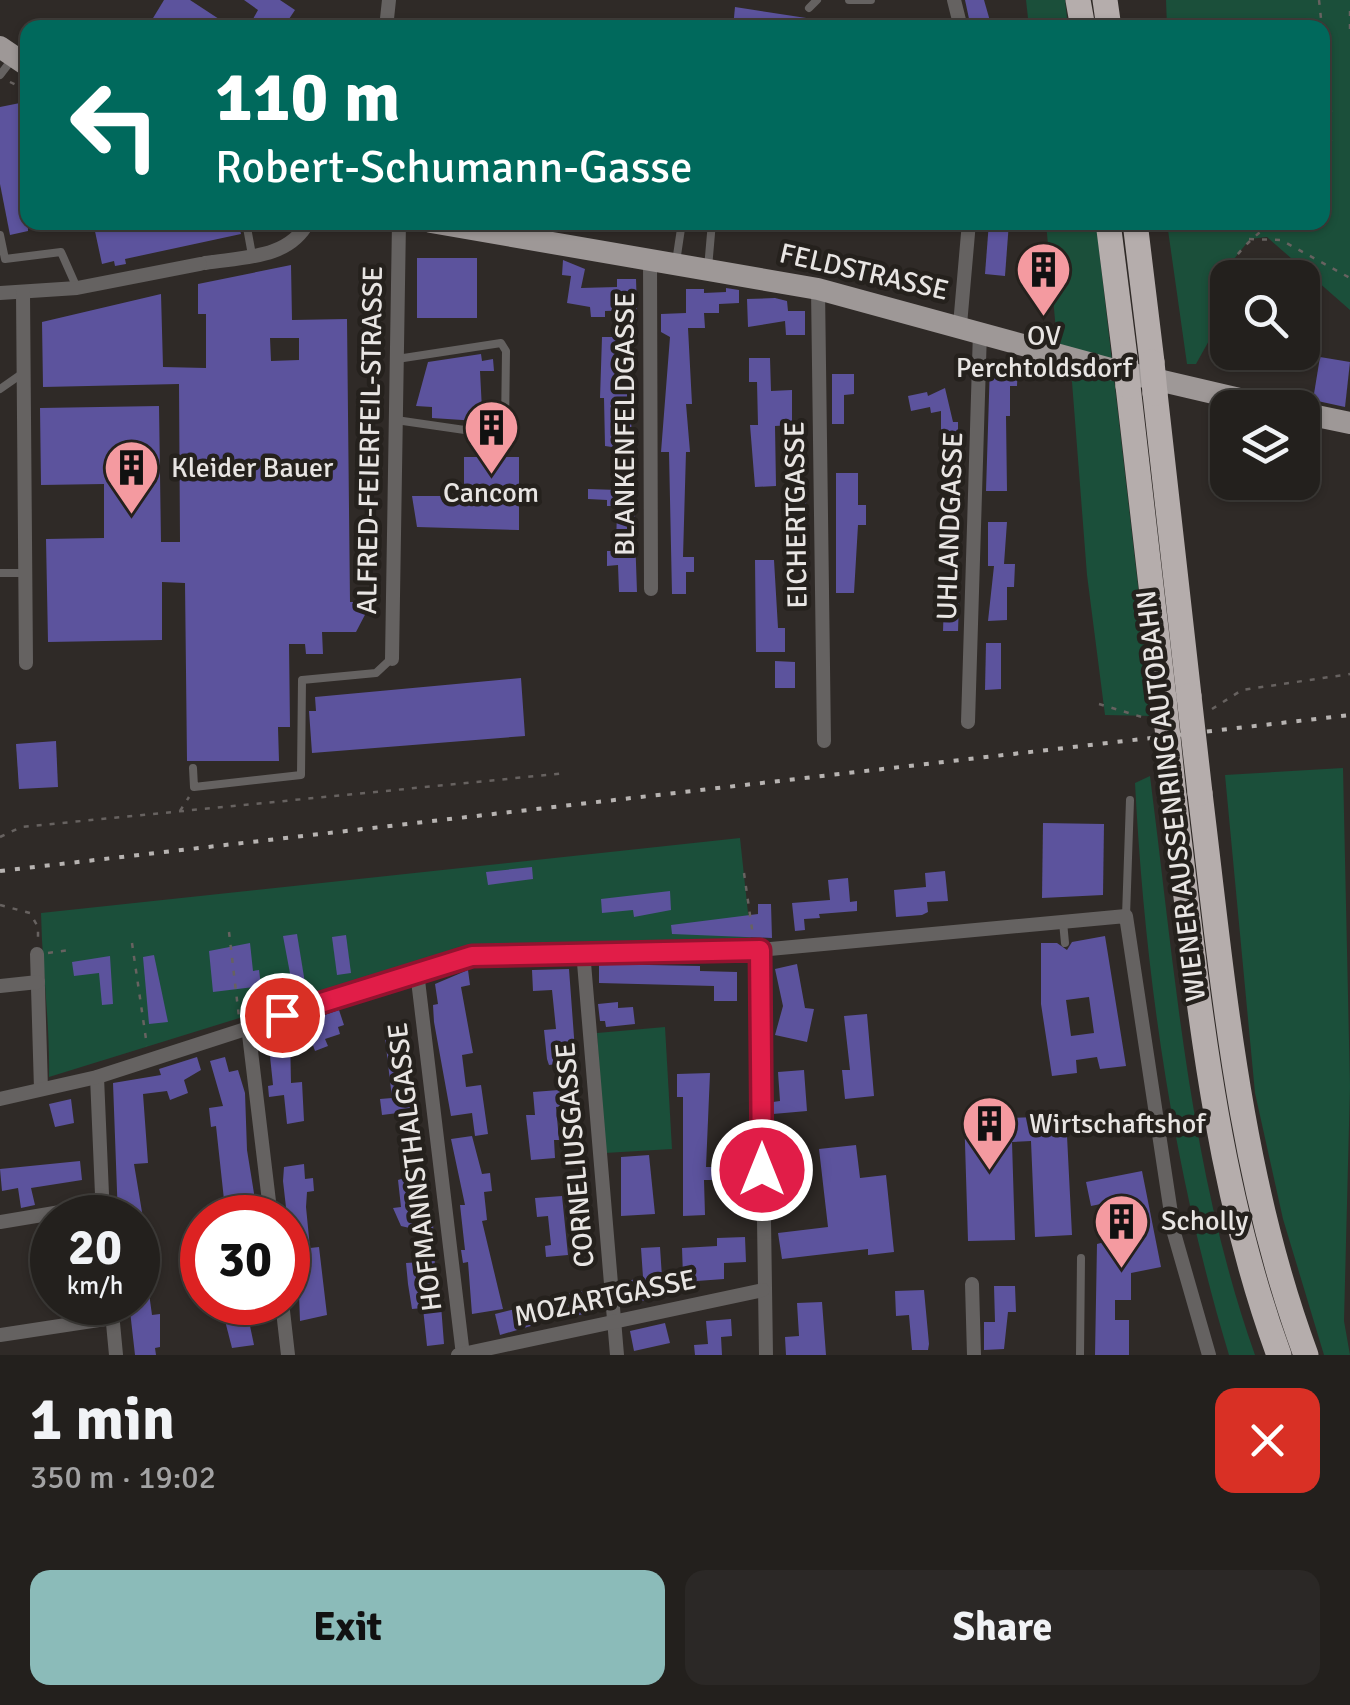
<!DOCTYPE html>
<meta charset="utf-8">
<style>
:root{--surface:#23201d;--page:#2b2826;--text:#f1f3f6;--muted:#a3a3a4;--line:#403e3b;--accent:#8bbbb9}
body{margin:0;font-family:Signika,sans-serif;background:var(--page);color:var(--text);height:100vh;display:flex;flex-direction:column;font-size:38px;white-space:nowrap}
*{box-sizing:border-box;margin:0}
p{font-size:32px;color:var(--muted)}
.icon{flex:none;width:55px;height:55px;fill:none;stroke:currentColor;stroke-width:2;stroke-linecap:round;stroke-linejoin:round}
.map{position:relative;height:1355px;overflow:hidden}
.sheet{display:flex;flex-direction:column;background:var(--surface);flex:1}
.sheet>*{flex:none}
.guide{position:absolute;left:20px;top:20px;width:1310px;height:210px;border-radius:20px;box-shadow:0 2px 8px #0004,0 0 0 2px var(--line);background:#00695c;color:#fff;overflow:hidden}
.buttons{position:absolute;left:1210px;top:260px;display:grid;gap:20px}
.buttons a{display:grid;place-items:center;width:110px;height:110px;border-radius:20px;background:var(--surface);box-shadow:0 2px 8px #0004,0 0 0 2px var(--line);font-size:50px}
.speed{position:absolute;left:30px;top:1195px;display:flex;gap:20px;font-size:50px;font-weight:700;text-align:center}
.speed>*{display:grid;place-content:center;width:130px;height:130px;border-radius:50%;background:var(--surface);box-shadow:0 2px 8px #0004,0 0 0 2px var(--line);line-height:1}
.speed small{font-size:25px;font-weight:400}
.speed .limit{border:15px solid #d22;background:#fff;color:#111}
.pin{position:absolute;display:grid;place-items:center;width:85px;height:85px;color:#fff;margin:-42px;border:5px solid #fff;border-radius:50%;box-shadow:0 2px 10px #0007}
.me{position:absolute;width:110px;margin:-55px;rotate:0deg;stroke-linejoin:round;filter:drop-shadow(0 0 8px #0008)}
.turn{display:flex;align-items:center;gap:35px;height:210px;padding:0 30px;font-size:45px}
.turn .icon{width:130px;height:130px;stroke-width:2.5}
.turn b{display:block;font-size:70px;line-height:85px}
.round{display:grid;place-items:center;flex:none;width:105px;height:105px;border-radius:20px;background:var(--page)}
.head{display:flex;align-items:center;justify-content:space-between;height:170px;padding:0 30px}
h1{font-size:60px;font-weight:700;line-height:75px}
.action{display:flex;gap:20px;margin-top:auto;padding:20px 30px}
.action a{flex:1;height:115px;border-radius:20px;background:var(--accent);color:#111;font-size:40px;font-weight:700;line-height:115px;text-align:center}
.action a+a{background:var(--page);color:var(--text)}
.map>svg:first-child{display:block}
</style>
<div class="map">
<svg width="1350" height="1355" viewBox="0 0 1350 1355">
<rect width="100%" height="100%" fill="#2f2a27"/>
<g fill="#1b4f3a">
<polygon points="1026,0 1065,0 1068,27 1029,27"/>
<polygon points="1166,0 1350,0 1350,310 1267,237 1250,239 1226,269 1211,337 1196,364 1187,364 1167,223 1322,222 1322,28 1167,27"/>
<polygon points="1046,223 1096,223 1153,716 1105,715 1087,575 1072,382 1057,341"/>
<polygon points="1343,768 1350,1086 1344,1321 1350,1355 1324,1355 1283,1219 1255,1093 1225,775"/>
<path d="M1150 776C1175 971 1189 1169 1255 1355H1229C1173 1170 1145 976 1135 783Z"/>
<path d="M740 838 751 941 472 946 49 1077C50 1021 42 968 41 913Z"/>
<polygon points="665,1027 672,1149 605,1153 597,1033"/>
</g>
<g fill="#5c539d" fill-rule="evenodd">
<polygon points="164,0 190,0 219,19 214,28 147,28"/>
<polygon points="244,0 280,0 295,10 283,28 266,28 253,19 258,10"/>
<polygon points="965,0 984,0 992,28 971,28"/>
<polygon points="735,7 826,21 825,28 733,28"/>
<polygon points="25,102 28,231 10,235 0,184 0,107"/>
<polygon points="93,222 238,222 241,234 125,259 126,264 115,266 114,261 102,264"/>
<polygon points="989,222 1009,222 1005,276 985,274"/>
<rect x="417" y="258" width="60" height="60"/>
<polygon points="563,260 585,269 581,288 617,287 617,279 636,279 637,310 605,311 605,317 591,317 590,307 567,303 571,276 562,275"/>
<path d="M291 265 292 320 347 319 350 602H369L368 609 356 632H322L323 654H306L305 644H289L290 727H278L279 761H187L185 583 162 582V640L48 642 46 539 104 538V484L41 485 40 408 159 406 161 542H180L179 384 43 387 42 322 161 294 163 367 206 368V314H198V284ZM270 338H299V360L271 361Z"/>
<polygon points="726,288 739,290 739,303 719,304 719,313 704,313 705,328 688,328 692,404 686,404 690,452 686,452 683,557 694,557 694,572 686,572 686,594 672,594 669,452 661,452 670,337 661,332 661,314 686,313 686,289 704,289 704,293 726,292"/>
<polygon points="775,298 787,301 788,311 805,311 805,335 786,335 785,321 748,327 747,299"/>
<polygon points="602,337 629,337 632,450 605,446 604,398 600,398"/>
<polygon points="481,354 482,361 493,359 494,371 480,371 482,410 494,410 493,422 432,418 432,407 416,406 428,362"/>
<polygon points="1320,357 1350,362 1345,407 1313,400"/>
<polygon points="749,358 770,358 771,391 792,390 792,425 775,426 776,486 755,487 750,425 758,425 757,382 749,382"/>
<polygon points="990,364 1018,364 1017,386 1010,386 1010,416 1006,416 1007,491 986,491"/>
<polygon points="832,374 854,374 854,394 844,395 844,424 832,424"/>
<polygon points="945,388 953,422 958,422 958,457 941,457 941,411 931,413 930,407 911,411 908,396 927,392 928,396"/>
<polygon points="464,457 519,457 519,530 417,527 412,496 464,496"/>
<polygon points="836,473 858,473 858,505 866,505 866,525 858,525 854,593 836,593"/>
<polygon points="618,476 633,476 637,592 619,592 618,565 607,566 607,551 616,551 617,506 607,506 607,500 588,499 588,489 618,490"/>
<polygon points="806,500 807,532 791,532 790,501"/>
<polygon points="988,522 1007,522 1004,564 1015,564 1014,587 1007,587 1007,620 988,621 994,566 988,566"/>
<polygon points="755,560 774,560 778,628 785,628 785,652 756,652"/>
<polygon points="945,574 960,574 958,631 943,631"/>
<polygon points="986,643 1001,643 1001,689 985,690"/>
<polygon points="775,661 795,662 795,688 775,688"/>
<polygon points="521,678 525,736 312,753 309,711 316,711 315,697"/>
<polygon points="56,741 58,787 19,789 16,744"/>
<polygon points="1043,823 1104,824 1103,895 1042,898"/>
<polygon points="532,867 533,879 488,885 486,872"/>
<polygon points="945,871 948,901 927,902 928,912 922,915 896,917 894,890 926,887 925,873"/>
<polygon points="848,878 850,902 857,901 857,911 819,914 820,918 804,919 805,930 795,931 792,903 830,900 828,880"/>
<polygon points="670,891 671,910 634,917 633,910 602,913 601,899"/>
<polygon points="758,904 771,904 772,938 672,934 671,925 758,914"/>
<polygon points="297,934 305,983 292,984 283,936"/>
<polygon points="346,935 351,973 337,975 332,937"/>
<path d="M1105 936 1126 1066 1100 1069 1097 1057 1076 1060 1077 1073 1052 1076 1041 1004V943H1057L1067 950 1072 942ZM1089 997 1094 1033 1071 1036 1066 1000Z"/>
<polygon points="250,943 253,971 259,970 261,986 213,992 209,951"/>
<polygon points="154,955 168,1022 149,1024 143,957"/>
<polygon points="110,956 113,1004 102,1005 99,973 74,976 72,962"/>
<polygon points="599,964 700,966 700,971 737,972 737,1001 714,1001 714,986 599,983"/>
<polygon points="797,964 805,1008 814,1009 807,1042 775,1035 783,1006 775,969"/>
<polygon points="569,969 579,1105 556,1107 559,1140 554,1140 555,1158 531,1160 526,1115 535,1115 533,1092 559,1090 556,1064 549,1065 547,1059 544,1030 556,1029 552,990 533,991 532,970"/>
<polygon points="468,970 470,985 461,987 473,1053 462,1055 466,1087 481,1085 488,1134 475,1136 472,1113 451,1116 434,1022 433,1005 438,1004 435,984"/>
<polygon points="618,1002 618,1008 633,1007 635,1024 606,1027 605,1021 600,1021 598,1004"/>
<polygon points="339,1010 344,1025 338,1027 340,1034 325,1039 328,1046 315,1051 305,1022"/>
<polygon points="867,1014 874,1096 845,1099 842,1070 850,1070 844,1016"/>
<polygon points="290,1035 291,1083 302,1082 304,1121 287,1124 284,1095 269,1097 268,1086 273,1085 268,1037"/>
<polygon points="408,1037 414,1111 382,1115 380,1099 392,1098 385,1038"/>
<polygon points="197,1057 201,1070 184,1080 188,1093 170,1100 167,1091 143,1094 148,1163 134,1164 143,1218 118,1218 113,1083 161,1075 159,1069"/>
<polygon points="225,1057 229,1072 238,1070 245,1093 247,1150 258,1218 226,1218 216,1126 211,1127 209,1108 223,1106 210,1061"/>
<polygon points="804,1070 807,1111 773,1114 773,1102 780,1101 778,1072"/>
<polygon points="710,1073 706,1167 713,1167 713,1180 704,1180 705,1215 683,1216 683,1097 677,1097 677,1074"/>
<polygon points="71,1099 74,1123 55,1127 49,1104"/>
<polygon points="1012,1110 1012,1118 1066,1116 1072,1235 1035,1237 1031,1141 1012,1142 1015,1240 968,1241 964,1111"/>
<polygon points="472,1136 482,1174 490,1173 492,1191 484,1192 487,1220 482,1221 503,1309 472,1314 468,1262 463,1263 461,1250 465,1250 460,1205 465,1205 451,1139"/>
<polygon points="856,1145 860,1178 886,1175 894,1252 868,1255 868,1249 782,1259 778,1233 828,1227 819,1149"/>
<polygon points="649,1155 655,1214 621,1216 621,1157"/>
<polygon points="80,1161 82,1180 31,1188 35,1205 21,1208 18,1188 2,1191 0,1169"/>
<polygon points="304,1164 305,1179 313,1178 314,1191 307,1192 306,1207 310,1248 319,1247 327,1315 300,1321 298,1268 293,1269 283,1181 284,1167"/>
<polygon points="1142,1171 1161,1267 1131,1273 1131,1300 1115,1300 1115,1320 1129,1320 1129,1355 1095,1355 1097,1244 1132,1235 1125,1199 1091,1206 1086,1182"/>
<polygon points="423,1172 426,1223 433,1222 436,1292 441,1305 444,1344 427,1346 423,1308 412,1309 408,1284 406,1263 421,1262 418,1230 401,1226 393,1208 401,1207 398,1180"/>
<polygon points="562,1196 568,1255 546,1257 545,1246 551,1245 548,1216 537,1217 535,1198"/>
<polygon points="745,1237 746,1262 724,1263 724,1279 697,1281 697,1287 661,1288 661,1292 649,1293 649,1300 630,1302 628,1281 643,1277 641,1248 660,1247 662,1277 683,1276 682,1248 717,1246 717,1238"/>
<polygon points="994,1286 1015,1286 1016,1312 1008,1312 1004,1349 984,1350 984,1322 995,1322"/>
<polygon points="924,1290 929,1344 928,1350 912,1350 909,1315 896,1316 895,1291"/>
<polygon points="582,1291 588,1313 562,1319 557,1296"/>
<polygon points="149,1293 152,1315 160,1314 160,1347 155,1348 156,1355 135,1355 129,1302 138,1302 138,1294"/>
<polygon points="245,1302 254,1345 232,1348 221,1305"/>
<polygon points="822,1302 826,1355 786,1355 785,1337 799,1336 797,1303"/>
<polygon points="532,1305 534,1325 500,1335 495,1314"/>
<polygon points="731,1319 732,1336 721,1337 722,1355 695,1355 694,1345 708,1344 706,1321"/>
<polygon points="665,1323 670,1343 634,1351 630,1331"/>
</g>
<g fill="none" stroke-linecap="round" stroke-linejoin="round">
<g stroke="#676260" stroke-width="2.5" stroke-dasharray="5 8" stroke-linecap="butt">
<polyline points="1319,0 1322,28"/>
<polyline points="1350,11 1350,33"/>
<polyline points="1322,31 1331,112"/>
<polyline points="10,82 28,91"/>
<polyline points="1322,155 1334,135"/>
<polyline points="1249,239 1281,240 1350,278"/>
<path d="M1221 289C1229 257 1247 243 1272 222"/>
<polyline points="1099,704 1145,718"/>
<polyline points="1212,709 1242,690 1350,674"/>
<polyline points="180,811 189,797"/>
<polyline points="0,837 21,827 567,773"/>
<polyline points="744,873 753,936"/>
<polyline points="0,905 30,913 38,927 38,942"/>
<polyline points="229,932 239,1017"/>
<polyline points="132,943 147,1046"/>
<polyline points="48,953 70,950"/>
</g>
<g stroke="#656261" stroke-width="8">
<polyline points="849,0 871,0"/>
<polyline points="809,8 817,0"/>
<polyline points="0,75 13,58"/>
<polyline points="246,222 252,255"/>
<polyline points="0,235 5,259 61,252 77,288"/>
<polyline points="676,262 682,222"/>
<polyline points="708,268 712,222"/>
<polyline points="0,389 23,373"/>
<polyline points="396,420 499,435 505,427 506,351 501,343 397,359"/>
<polyline points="0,573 25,573"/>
<polyline points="193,768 194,787 301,775 302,680 376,673 391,659"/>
<polyline points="1126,916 1130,800"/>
<polyline points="1063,922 1065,943"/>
<polyline points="1080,1355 1081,1258"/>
</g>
<g stroke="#656261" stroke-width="14">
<polyline points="954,0 961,28"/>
<polyline points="386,28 389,0"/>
<polyline points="650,258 651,589"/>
<path d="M205 263C243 257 289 259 308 222"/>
<polyline points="818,289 824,741"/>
<polyline points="0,293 77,288 200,264"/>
<polyline points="23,293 26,663"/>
<polyline points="960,325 969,222"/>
<polyline points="392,659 399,222"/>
<polyline points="968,722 980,331"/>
<polyline points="760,950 766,1355"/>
<polyline points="583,951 617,1355"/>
<polyline points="37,954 41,1089"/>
<polyline points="417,972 463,1355"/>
<polyline points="0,986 38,982"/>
<polyline points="248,1026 271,1218"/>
<polyline points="97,1077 103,1218"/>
<polyline points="0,1099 97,1077 472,956 760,950 1126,916 1174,1233 1209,1355"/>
<polyline points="0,1222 102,1205"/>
<polyline points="972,1284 974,1355"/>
<polyline points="111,1302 116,1355"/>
<polyline points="282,1302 288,1355"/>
<polyline points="0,1335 112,1318"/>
<polyline points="458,1355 763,1290"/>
</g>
<g stroke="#9e9897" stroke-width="22">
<polyline points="0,47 28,66"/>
<polyline points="431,222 818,289 1111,369 1278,408"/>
<polyline points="1302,413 1350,423"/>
</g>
<g stroke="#b5adac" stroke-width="25">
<polyline points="1078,0 1083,28"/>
<polyline points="1105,0 1109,28"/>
<polyline points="1108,222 1125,357"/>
<polyline points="1135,222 1152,362"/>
<polyline points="1128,386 1164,698"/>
<polyline points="1155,393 1189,696"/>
<path d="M1200 793C1223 982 1239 1175 1306 1355"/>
<path d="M1174 796C1197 984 1213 1176 1279 1355"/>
</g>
<polyline stroke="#b7b3b1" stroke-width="4" stroke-dasharray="5 10" stroke-linecap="butt" points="0,871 1350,715"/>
<g stroke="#b5adac" stroke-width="25">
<polyline points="1125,357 1128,386"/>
<polyline points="1152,362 1155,393"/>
<polyline points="1189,696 1200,793"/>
<polyline points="1164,698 1174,796"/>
</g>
</g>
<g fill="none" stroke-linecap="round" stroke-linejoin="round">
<defs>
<polyline id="route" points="282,1015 472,956 760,950 762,1170"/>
</defs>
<use href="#route" stroke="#92132f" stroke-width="25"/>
<use href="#route" stroke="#e11d48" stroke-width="18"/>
</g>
<defs>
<symbol id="building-pin" viewBox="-11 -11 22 30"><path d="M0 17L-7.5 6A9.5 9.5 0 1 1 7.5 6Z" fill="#f49aa0" stroke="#25211d"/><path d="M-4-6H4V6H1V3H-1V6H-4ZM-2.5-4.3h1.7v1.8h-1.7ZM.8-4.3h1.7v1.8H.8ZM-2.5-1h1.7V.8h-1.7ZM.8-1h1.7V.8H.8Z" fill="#111"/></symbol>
</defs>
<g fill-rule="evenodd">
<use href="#building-pin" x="1012" y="238" width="63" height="86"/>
<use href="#building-pin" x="460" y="396" width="63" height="86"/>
<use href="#building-pin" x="100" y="436" width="63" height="86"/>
<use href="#building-pin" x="958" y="1092" width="63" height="86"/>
<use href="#building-pin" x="1090" y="1190" width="63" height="86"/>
</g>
<g text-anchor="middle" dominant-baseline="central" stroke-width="9" stroke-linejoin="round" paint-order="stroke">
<g font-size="28" fill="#e8e5e3" stroke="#25211d">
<text transform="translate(864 272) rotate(13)">FELDSTRASSE</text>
<text transform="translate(625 424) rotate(-90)">BLANKENFELDGASSE</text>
<text transform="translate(370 440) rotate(-89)">ALFRED-FEIERFEIL-STRASSE</text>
<text transform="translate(796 515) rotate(-91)">EICHERTGASSE</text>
<text transform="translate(950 526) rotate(-88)">UHLANDGASSE</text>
<text transform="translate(1171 796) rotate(-97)">WIENER AUSSENRING AUTOBAHN</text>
<text transform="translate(575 1155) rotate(-95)">CORNELIUSGASSE</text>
<text transform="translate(415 1167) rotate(-97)">HOFMANNSTHALGASSE</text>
<text transform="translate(605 1298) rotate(-12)">MOZARTGASSE</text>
</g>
<g font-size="28" fill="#e8e5e3" stroke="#25211d" text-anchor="start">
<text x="1044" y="336" text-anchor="middle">OV<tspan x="1044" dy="32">Perchtoldsdorf</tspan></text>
<text x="171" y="468">Kleider Bauer</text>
<text x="491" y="493" text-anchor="middle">Cancom</text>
<text x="1029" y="1124">Wirtschaftshof</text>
<text x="1161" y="1221">Scholly</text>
</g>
</g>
</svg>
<div class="buttons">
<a><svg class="icon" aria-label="search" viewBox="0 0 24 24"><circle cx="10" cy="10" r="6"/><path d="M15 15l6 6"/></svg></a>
<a><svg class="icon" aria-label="layers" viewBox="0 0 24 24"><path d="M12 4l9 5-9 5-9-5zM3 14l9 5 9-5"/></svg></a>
</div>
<div class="speed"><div>20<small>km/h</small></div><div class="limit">30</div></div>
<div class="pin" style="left:282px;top:1015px;background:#d93025"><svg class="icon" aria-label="arrive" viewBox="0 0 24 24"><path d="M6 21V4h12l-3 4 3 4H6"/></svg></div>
<svg class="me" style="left:762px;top:1170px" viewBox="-20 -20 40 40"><circle r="17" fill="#e11d48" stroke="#fff" stroke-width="3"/><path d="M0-11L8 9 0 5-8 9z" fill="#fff"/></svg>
<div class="guide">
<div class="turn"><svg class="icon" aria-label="left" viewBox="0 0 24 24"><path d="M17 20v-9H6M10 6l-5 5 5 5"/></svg><div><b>110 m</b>Robert-Schumann-Gasse</div></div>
</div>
</div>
<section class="sheet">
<div class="head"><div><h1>1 min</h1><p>350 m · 19:02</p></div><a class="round" style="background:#d93025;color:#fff"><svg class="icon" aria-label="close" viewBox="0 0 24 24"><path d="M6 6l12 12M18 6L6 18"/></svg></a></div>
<div class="action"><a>Exit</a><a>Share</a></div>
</section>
